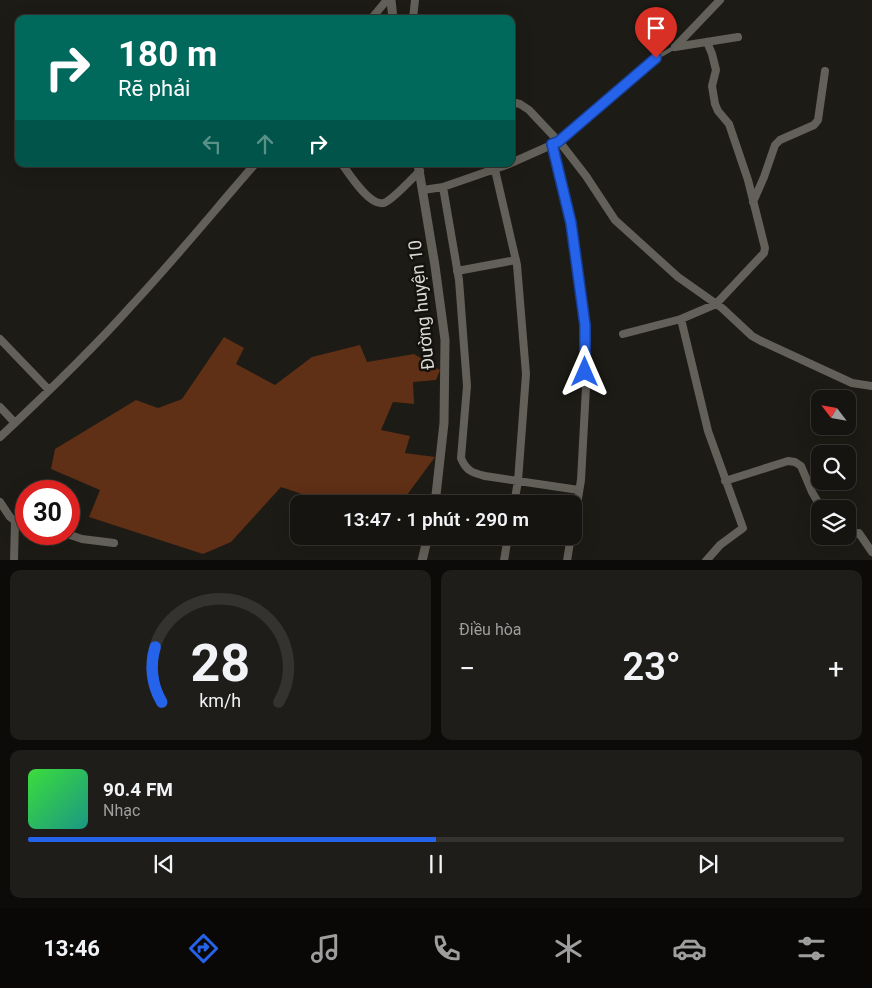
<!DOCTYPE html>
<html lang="vi">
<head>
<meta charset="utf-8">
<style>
  :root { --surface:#161410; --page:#1f1d19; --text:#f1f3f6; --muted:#9e9e9f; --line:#353330; --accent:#2563eb }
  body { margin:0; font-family:Roboto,sans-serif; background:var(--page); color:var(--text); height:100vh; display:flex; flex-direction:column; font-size:19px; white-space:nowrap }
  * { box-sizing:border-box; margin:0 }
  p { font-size:16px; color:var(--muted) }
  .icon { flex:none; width:28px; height:28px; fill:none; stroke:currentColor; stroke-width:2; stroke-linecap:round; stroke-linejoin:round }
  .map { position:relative; height:560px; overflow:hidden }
  .panel { display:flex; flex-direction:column; gap:10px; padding:10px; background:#0c0b09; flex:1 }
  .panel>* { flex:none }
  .hud { position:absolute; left:15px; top:15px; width:500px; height:152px; border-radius:10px; box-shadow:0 5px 20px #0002,0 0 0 1px var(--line); background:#00695c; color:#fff; overflow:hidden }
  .needle { width:32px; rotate:301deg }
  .fabs { position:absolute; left:811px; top:390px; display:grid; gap:10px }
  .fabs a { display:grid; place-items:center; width:45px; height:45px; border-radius:10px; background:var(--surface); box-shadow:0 5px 20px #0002,0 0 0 1px var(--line); font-size:25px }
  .speed { position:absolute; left:15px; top:480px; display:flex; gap:10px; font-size:25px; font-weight:700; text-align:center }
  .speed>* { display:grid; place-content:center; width:65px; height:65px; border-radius:50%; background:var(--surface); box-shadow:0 5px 20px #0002,0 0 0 1px var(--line); line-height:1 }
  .speed .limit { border:8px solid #d22; background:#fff; color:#111 }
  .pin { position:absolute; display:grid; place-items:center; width:42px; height:42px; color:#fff; margin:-51px -21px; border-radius:50% 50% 50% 0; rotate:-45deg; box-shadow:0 0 5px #0007 }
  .pin .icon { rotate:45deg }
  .me { position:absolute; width:55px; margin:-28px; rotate:0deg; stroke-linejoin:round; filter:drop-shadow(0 0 4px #0008) }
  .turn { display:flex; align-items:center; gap:18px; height:105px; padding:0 20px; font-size:22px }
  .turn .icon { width:65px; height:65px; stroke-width:2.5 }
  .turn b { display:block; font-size:35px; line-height:42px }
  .lanes { display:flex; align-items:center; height:48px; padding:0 20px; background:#0003; justify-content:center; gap:25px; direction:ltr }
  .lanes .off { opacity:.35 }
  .big { font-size:38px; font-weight:600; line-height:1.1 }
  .panel .tile { flex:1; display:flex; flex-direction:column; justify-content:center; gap:8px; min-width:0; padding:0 18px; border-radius:10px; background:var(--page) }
  .panel .dial { align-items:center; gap:0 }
  .dial svg { height:130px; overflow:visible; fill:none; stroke:var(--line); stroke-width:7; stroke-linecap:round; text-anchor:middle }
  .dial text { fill:var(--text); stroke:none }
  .song { display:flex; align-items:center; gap:15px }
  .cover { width:60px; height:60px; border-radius:8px; background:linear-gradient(135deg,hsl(120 70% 55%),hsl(170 70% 35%)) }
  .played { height:5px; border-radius:2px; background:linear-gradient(90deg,var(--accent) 50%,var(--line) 50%) }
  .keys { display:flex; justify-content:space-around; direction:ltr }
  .heat { display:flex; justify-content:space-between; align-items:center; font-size:28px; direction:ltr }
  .panel .tiles { flex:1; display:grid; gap:10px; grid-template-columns:1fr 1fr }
  .tile:last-child { grid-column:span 2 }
  .trip { position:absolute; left:290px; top:495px; width:292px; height:50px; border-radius:10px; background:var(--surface); box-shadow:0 5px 20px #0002,0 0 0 1px var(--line); font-weight:600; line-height:50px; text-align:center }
  .tabs { display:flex; height:80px; justify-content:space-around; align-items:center; background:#090806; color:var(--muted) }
  .tabs .icon { width:35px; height:35px }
  .tabs .active { color:var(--accent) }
  .tabs b { font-size:22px; color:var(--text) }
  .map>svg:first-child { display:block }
</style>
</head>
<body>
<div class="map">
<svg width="872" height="561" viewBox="0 0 872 561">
  <rect width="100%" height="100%" fill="#1d1b15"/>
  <path fill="#5f2f16" d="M 224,337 L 244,348 L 236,364 L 275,385 L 312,357 L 360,345 L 367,362 L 414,354 L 440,370 L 436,380 L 413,382 L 414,404 L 393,402 L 381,430 L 410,436 L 405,453 L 435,457 L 404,499 L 384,504 L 323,504 L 317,499 L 281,487 L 231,542 L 203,554 L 89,517 L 100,490 L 51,469 L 55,449 L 136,400 L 158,408 L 182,399 Z"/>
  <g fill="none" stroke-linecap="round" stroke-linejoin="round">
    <path stroke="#636059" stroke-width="4" d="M 559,141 L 656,58 L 675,47"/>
    <path stroke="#636059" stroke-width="8" d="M 371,19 L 387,0
      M 413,19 L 415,0
      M 675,47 L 720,0
      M 675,47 L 738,37
      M 511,102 L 520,104 L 529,110 L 562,145 L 586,176 L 615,220 L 678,277 L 722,308 L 752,336 L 761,341 L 852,383 L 872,386
      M 552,144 L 571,223 L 585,325 L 586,387 L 581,480 L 574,523
      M 511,163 L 556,143
      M 342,164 C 349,174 370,207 384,203 C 394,199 412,178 420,171
      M 495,170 L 517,265 L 526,374 L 518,481 L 514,504
      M 443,187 L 459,280 L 467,386 L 461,458 C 466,471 473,473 485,476 L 579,490
      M 423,190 L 443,187 L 509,164
      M 753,202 L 764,177 L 775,145 L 780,140 L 814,125 L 818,120 L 825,71
      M 457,271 L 516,260
      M 681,319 L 708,431 L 743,528 L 720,545 L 706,561
      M 623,334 L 681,319 L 716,304 L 764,253 L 765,248 L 748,180 L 729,124 L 718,111 L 715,104 L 712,86 L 716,70 L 712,54 L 707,42
      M 0,339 L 49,390
      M 0,407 L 15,423
      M 0,437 C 45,395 91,351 132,305 C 175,259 214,211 255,164
      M 725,481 L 788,461 L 795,462 L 801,466 L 812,492 L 822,509
      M 0,502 L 10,517 L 15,521 L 14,561
      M 15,521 L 26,523
      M 848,531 L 852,534 L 859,533 L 872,552
      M 814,533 L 820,528
      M 67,534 L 82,539 L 114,543
      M 504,561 L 508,536
      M 567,561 L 571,536"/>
    <path stroke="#636059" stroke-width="9" d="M 391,0 L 393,19
      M 418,164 L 435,266 L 445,340 L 444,423 L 435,504
      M 422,561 L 428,536"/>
  </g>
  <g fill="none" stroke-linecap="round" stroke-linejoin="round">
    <g stroke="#184099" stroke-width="12">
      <path id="route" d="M 585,372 L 585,325 L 571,223 L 552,144 L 558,142 L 656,58"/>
    </g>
    <use href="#route" stroke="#2563eb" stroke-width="9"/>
  </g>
  <g text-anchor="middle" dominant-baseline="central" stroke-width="5" stroke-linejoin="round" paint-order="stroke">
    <g font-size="18" fill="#d9d8d4" stroke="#14120d">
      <text transform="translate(421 305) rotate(-96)">Đường huyện 10</text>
    </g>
  </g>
</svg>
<div class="fabs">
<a><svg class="needle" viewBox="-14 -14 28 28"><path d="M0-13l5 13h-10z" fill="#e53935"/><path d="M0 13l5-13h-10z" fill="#9e9e9f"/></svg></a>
<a><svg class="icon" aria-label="search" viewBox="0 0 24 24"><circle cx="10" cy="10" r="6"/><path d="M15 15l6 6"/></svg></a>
<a><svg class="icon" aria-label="layers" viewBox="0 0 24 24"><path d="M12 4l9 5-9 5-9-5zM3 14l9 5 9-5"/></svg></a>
</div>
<div class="speed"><div class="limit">30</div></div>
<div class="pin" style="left:656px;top:58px;background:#d93025"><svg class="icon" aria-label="arrive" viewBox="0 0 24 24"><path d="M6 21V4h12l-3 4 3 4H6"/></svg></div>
<svg class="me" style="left:585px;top:372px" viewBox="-20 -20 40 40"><path d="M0-17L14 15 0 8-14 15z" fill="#2563eb" stroke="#fff" stroke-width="4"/></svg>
<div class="trip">13:47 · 1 phút · 290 m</div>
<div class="hud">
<div class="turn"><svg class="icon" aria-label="right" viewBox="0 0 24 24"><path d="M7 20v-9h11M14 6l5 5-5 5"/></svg><div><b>180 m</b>Rẽ phải</div></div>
<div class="lanes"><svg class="icon off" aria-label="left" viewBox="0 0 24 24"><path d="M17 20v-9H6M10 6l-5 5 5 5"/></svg><svg class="icon off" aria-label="ahead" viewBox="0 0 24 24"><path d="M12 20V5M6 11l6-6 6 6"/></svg><svg class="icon" aria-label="right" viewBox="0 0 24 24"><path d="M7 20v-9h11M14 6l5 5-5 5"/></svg></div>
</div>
</div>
<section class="panel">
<div class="tiles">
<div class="tile dial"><svg viewBox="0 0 100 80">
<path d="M14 69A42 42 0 1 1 86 69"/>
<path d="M14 69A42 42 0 0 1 10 35" stroke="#2563eb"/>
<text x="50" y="56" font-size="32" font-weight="700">28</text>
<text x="50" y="72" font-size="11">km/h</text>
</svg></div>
<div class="tile"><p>Điều hòa</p>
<div class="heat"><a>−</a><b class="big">23°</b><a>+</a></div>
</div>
<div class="tile">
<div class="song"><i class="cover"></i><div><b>90.4 FM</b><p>Nhạc</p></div></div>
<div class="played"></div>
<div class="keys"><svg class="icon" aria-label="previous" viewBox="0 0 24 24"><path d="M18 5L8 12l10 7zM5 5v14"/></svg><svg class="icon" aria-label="pause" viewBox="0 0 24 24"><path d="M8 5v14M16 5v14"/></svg><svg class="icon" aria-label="next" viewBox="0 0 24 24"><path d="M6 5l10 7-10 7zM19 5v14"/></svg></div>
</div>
</div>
</section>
<nav class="tabs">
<b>13:46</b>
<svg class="icon active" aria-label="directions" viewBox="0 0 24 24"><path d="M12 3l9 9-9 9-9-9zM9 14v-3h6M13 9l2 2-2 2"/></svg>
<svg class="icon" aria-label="music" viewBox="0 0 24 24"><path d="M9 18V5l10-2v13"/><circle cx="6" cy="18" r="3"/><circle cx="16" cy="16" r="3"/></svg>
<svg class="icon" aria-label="phone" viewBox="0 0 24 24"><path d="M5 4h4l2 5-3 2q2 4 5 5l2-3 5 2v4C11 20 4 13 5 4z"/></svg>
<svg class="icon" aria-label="climate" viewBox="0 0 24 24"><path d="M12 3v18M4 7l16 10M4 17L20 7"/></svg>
<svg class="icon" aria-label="car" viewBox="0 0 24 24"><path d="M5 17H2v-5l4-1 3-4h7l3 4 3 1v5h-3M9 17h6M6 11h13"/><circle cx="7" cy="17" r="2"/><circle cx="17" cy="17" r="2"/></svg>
<svg class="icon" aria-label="filters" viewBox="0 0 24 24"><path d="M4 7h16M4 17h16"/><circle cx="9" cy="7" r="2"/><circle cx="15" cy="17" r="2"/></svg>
</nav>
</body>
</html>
